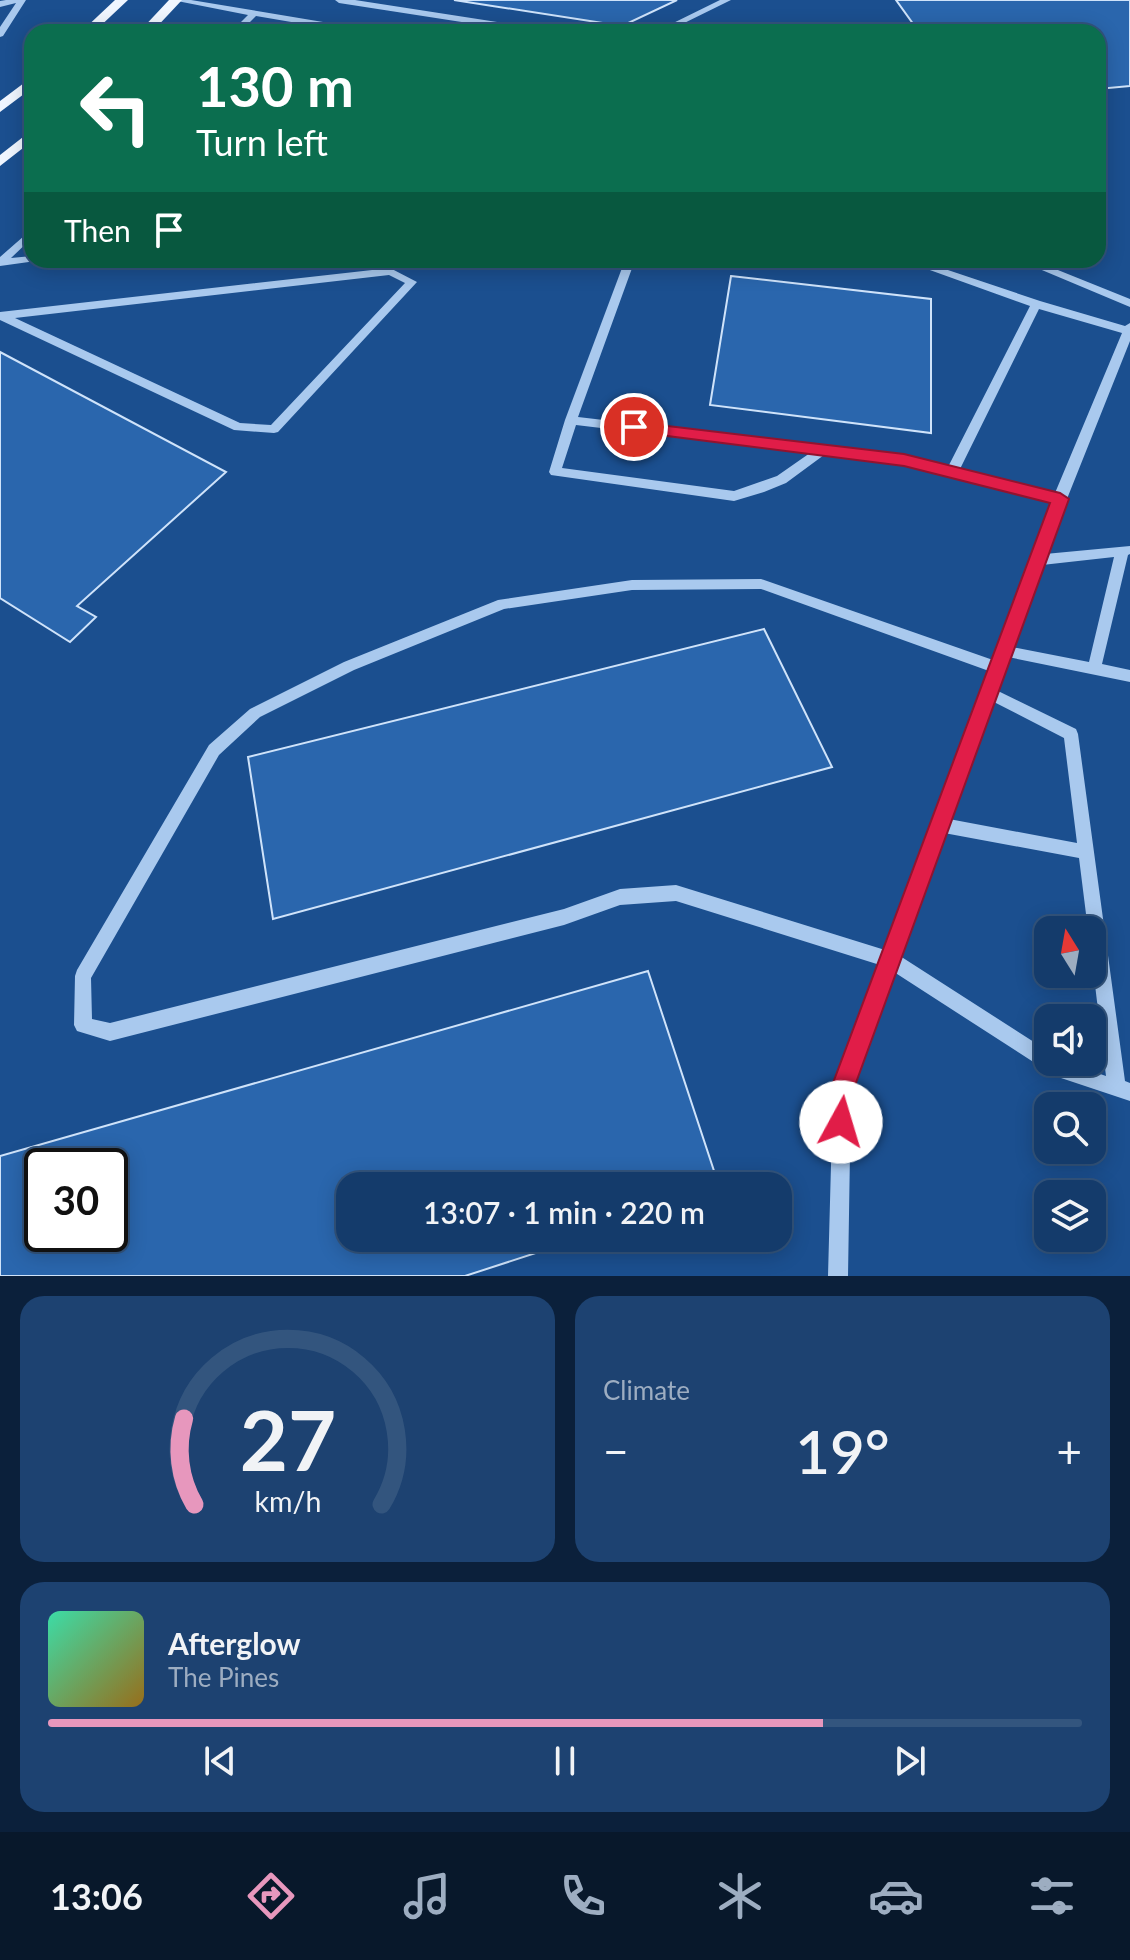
<!DOCTYPE html>
<html lang="en">
<head>
<meta charset="utf-8">
<style>
  :root { --surface:#143b6b; --page:#1d4271; --text:#f1f3f6; --muted:#9dadc1; --line:#33557e; --accent:#e797bd }
  body { margin:0; font-family:Lato,sans-serif; background:var(--page); color:var(--text); height:100vh; display:flex; flex-direction:column; font-size:30px; white-space:nowrap }
  * { box-sizing:border-box; margin:0 }
  p { font-size:26px; color:var(--muted) }
  .icon { flex:none; width:44px; height:44px; fill:none; stroke:currentColor; stroke-width:2; stroke-linecap:round; stroke-linejoin:round }
  .map { position:relative; height:1276px; overflow:hidden }
  .drawer { display:flex; flex-direction:column; gap:20px; padding:20px; background:#0b203b; flex:1 }
  .drawer>* { flex:none }
  .hud { position:absolute; left:24px; top:24px; width:1082px; height:244px; border-radius:24px; box-shadow:0 4px 20px #0003,0 0 0 2px var(--line); background:#0b6e4f; color:#fff; overflow:hidden }
  .needle { width:52px; rotate:349deg }
  .fabs { position:absolute; left:1034px; top:916px; display:grid; gap:16px }
  .fabs a { display:grid; place-items:center; width:72px; height:72px; border-radius:16px; background:var(--surface); box-shadow:0 4px 20px #0003,0 0 0 2px var(--line); font-size:40px }
  .speed { position:absolute; left:24px; top:1148px; display:flex; gap:16px; font-size:40px; font-weight:700; text-align:center }
  .speed>* { display:grid; place-content:center; width:104px; height:104px; border-radius:50%; background:var(--surface); box-shadow:0 4px 20px #0003,0 0 0 2px var(--line); line-height:1 }
  .speed .limit { border:4px solid #111; border-radius:12px; background:#fff; color:#111 }
  .pin { position:absolute; display:grid; place-items:center; width:68px; height:68px; color:#fff; margin:-34px; border:4px solid #fff; border-radius:50%; box-shadow:0 2px 8px #0007 }
  .me { position:absolute; width:88px; margin:-44px; rotate:6deg; stroke-linejoin:round; filter:drop-shadow(0 0 6px #0008) }
  .turn { display:flex; align-items:center; gap:28px; height:168px; padding:0 40px; font-size:36px }
  .turn .icon { width:104px; height:104px; stroke-width:2.5 }
  .turn b { display:block; font-size:56px; line-height:68px }
  .then { display:flex; align-items:center; height:76px; padding:0 40px; background:#0003; gap:16px; font-size:30px }
  .big { font-size:60px; font-weight:600; line-height:1.1 }
  .drawer .widget { flex:1; display:flex; flex-direction:column; justify-content:center; gap:12px; min-width:0; padding:0 28px; border-radius:24px; background:var(--page) }
  .drawer .dial { align-items:center; gap:0 }
  .dial svg { height:208px; overflow:visible; fill:none; stroke:var(--line); stroke-width:7; stroke-linecap:round; text-anchor:middle }
  .dial text { fill:var(--text); stroke:none }
  .song { display:flex; align-items:center; gap:24px }
  .cover { width:96px; height:96px; border-radius:12px; background:linear-gradient(135deg,hsl(160 70% 55%),hsl(40 70% 35%)) }
  .played { height:8px; border-radius:4px; background:linear-gradient(90deg,var(--accent) 75%,var(--line) 75%) }
  .keys { display:flex; justify-content:space-around; direction:ltr }
  .heat { display:flex; justify-content:space-between; align-items:center; font-size:44px; direction:ltr }
  .drawer .tiles { flex:1; display:grid; gap:20px; grid-template-columns:1fr 1fr }
  .widget:last-child { grid-column:span 2 }
  .trip { position:absolute; left:336px; top:1172px; width:456px; height:80px; border-radius:24px; background:var(--surface); box-shadow:0 4px 20px #0003,0 0 0 2px var(--line); font-weight:600; line-height:80px; text-align:center }
  .dock { display:flex; height:128px; justify-content:space-around; align-items:center; background:#08182b; color:var(--muted) }
  .dock .icon { width:56px; height:56px }
  .dock .on { color:var(--accent) }
  .dock b { font-size:36px; color:var(--text) }
  .map>svg:first-child { display:block }
</style>
</head>
<body>
<div class="map">
<svg width="1130" height="1276" viewBox="0 0 1130 1276">
  <rect width="100%" height="100%" fill="#1b4f8f"/>
  <path fill="#2a66ad" stroke="#cfe3fa" stroke-width="2" fill-rule="evenodd" d="M 454,0 L 677,0 L 622,26 Z
    M 896,0 L 1130,0 L 1130,86 L 1098,89 L 1098,32 L 919,32 Z
    M 731,276 L 931,299 L 931,433 L 710,405 Z
    M 0,352 L 226,472 L 77,606 L 96,617 L 70,642 L 0,598 Z
    M 764,629 L 832,767 L 273,919 L 248,757 Z
    M 648,971 L 719,1186 L 350,1186 L 350,1238 L 582,1238 L 465,1276 L 0,1276 L 0,1156 ZM 42,1166 L 110,1166 L 110,1234 L 42,1234 Z"/>
  <g fill="none" stroke-linecap="round" stroke-linejoin="round">
    <path fill="#a9c9ee" fill-rule="evenodd" d="M 6,0 L 26,0 L 3,36 L 0,37 L 0,27 L 16,3 L 0,7 L 0,1 Z
      M 172,0 L 191,0 L 365,29 L 369,32 L 350,32 L 256,16 L 240,32 L 231,32 L 248,15 Z
      M 335,0 L 355,0 L 543,29 L 547,32 L 526,32 L 339,3 Z
      M 720,0 L 731,0 L 666,32 L 655,32 Z
      M 32,229 L 32,238 L 11,258 L 32,256 L 32,260 L 36,261 L 0,266 L 0,257 Z
      M 625,260 L 635,260 L 578,417 L 904,455 L 948,467 L 1030,306 L 902,260 L 918,260 L 1040,301 L 1125,326 L 1130,323 L 1130,341 L 1045,554 L 1130,546 L 1130,554 L 1128,555 L 1102,664 L 1130,670 L 1130,682 L 1008,657 L 996,690 L 1076,729 L 1078,734 L 1125,1081 L 1130,1083 L 1130,1101 L 1055,1076 L 894,972 L 851,1091 L 848,1276 L 828,1276 L 833,1091 L 880,965 L 676,901 L 620,905 L 564,925 L 110,1041 L 77,1031 L 74,1025 L 75,976 L 77,970 L 209,745 L 250,709 L 344,662 L 498,600 L 632,580 L 761,579 L 993,660 L 1052,502 L 904,465 L 824,455 L 786,483 L 764,492 L 734,501 L 551,475 L 549,472 L 565,420 ZM 1039,309 L 1122,333 L 1055,493 L 960,469 ZM 576,425 L 810,453 L 777,476 L 734,491 L 562,468 ZM 1114,557 L 1089,662 L 1012,647 L 1042,565 ZM 761,589 L 989,671 L 885,950 L 676,885 L 620,889 L 564,909 L 110,1023 L 92,1019 L 91,978 L 219,755 L 260,717 L 354,670 L 504,609 L 632,590 ZM 992,701 L 1064,738 L 1077,843 L 949,819 ZM 944,833 L 1079,858 L 1088,930 L 1092,930 L 1092,960 L 1106,1076 L 1065,1062 L 1048,1062 L 1048,1051 L 900,956 Z
      M 1018,260 L 1033,260 L 1130,299 L 1130,307 Z
      M 390,268 L 417,282 L 278,432 L 274,433 L 234,430 L 0,320 L 0,312 ZM 389,275 L 405,283 L 271,425 L 240,423 L 15,318 Z"/>
    <path fill="#f0f6ff" fill-rule="evenodd" d="M 115,0 L 128,0 L 94,32 L 81,32 Z
      M 169,0 L 182,0 L 152,32 L 139,32 Z
      M 32,77 L 32,88 L 0,112 L 0,101 Z
      M 32,130 L 32,141 L 0,166 L 0,155 Z"/>
  </g>
  <path fill="#e11d48" stroke="#92132f" stroke-width="2" d="M 634,422 L 904,454 L 1060,493 L 1069,499 L 853,1091 L 850,1130 L 841,1134 L 833,1130 L 829,1122 L 830,1091 L 1050,503 L 904,466 L 628,431 L 628,423 Z"/>
</svg>
<div class="fabs">
<a><svg class="needle" viewBox="-14 -14 28 28"><path d="M0-13l5 13h-10z" fill="#e53935"/><path d="M0 13l5-13h-10z" fill="#9dadc1"/></svg></a>
<a><svg class="icon" aria-label="sound" viewBox="0 0 24 24"><path d="M4 9h4l5-4v14l-5-4H4zM17 9q2 3 0 6"/></svg></a>
<a><svg class="icon" aria-label="search" viewBox="0 0 24 24"><circle cx="10" cy="10" r="6"/><path d="M15 15l6 6"/></svg></a>
<a><svg class="icon" aria-label="layers" viewBox="0 0 24 24"><path d="M12 4l9 5-9 5-9-5zM3 14l9 5 9-5"/></svg></a>
</div>
<div class="speed"><div class="limit">30</div></div>
<div class="pin" style="left:634px;top:427px;background:#d93025"><svg class="icon" aria-label="arrive" viewBox="0 0 24 24"><path d="M6 21V4h12l-3 4 3 4H6"/></svg></div>
<svg class="me" style="left:841px;top:1122px" viewBox="-20 -20 40 40"><circle r="19" fill="#fff"/><path d="M0-13L10 11 0 6-10 11z" fill="#e11d48"/></svg>
<div class="trip">13:07 · 1 min · 220 m</div>
<div class="hud">
<div class="turn"><svg class="icon" aria-label="left" viewBox="0 0 24 24"><path d="M17 20v-9H6M10 6l-5 5 5 5"/></svg><div><b>130 m</b>Turn left</div></div>
<div class="then">Then<svg class="icon" aria-label="arrive" viewBox="0 0 24 24"><path d="M6 21V4h12l-3 4 3 4H6"/></svg></div>
</div>
</div>
<section class="drawer">
<div class="tiles">
<div class="widget dial"><svg viewBox="0 0 100 80">
<path d="M14 69A42 42 0 1 1 86 69"/>
<path d="M14 69A42 42 0 0 1 10 36" stroke="#e797bd"/>
<text x="50" y="56" font-size="32" font-weight="700">27</text>
<text x="50" y="72" font-size="11">km/h</text>
</svg></div>
<div class="widget"><p>Climate</p>
<div class="heat"><a>−</a><b class="big">19°</b><a>+</a></div>
</div>
<div class="widget">
<div class="song"><i class="cover"></i><div><b>Afterglow</b><p>The Pines</p></div></div>
<div class="played"></div>
<div class="keys"><svg class="icon" aria-label="previous" viewBox="0 0 24 24"><path d="M18 5L8 12l10 7zM5 5v14"/></svg><svg class="icon" aria-label="pause" viewBox="0 0 24 24"><path d="M8 5v14M16 5v14"/></svg><svg class="icon" aria-label="next" viewBox="0 0 24 24"><path d="M6 5l10 7-10 7zM19 5v14"/></svg></div>
</div>
</div>
</section>
<nav class="dock">
<b>13:06</b>
<svg class="icon on" aria-label="directions" viewBox="0 0 24 24"><path d="M12 3l9 9-9 9-9-9zM9 14v-3h6M13 9l2 2-2 2"/></svg>
<svg class="icon" aria-label="music" viewBox="0 0 24 24"><path d="M9 18V5l10-2v13"/><circle cx="6" cy="18" r="3"/><circle cx="16" cy="16" r="3"/></svg>
<svg class="icon" aria-label="phone" viewBox="0 0 24 24"><path d="M5 4h4l2 5-3 2q2 4 5 5l2-3 5 2v4C11 20 4 13 5 4z"/></svg>
<svg class="icon" aria-label="climate" viewBox="0 0 24 24"><path d="M12 3v18M4 7l16 10M4 17L20 7"/></svg>
<svg class="icon" aria-label="car" viewBox="0 0 24 24"><path d="M5 17H2v-5l4-1 3-4h7l3 4 3 1v5h-3M9 17h6M6 11h13"/><circle cx="7" cy="17" r="2"/><circle cx="17" cy="17" r="2"/></svg>
<svg class="icon" aria-label="filters" viewBox="0 0 24 24"><path d="M4 7h16M4 17h16"/><circle cx="9" cy="7" r="2"/><circle cx="15" cy="17" r="2"/></svg>
</nav>
</body>
</html>
